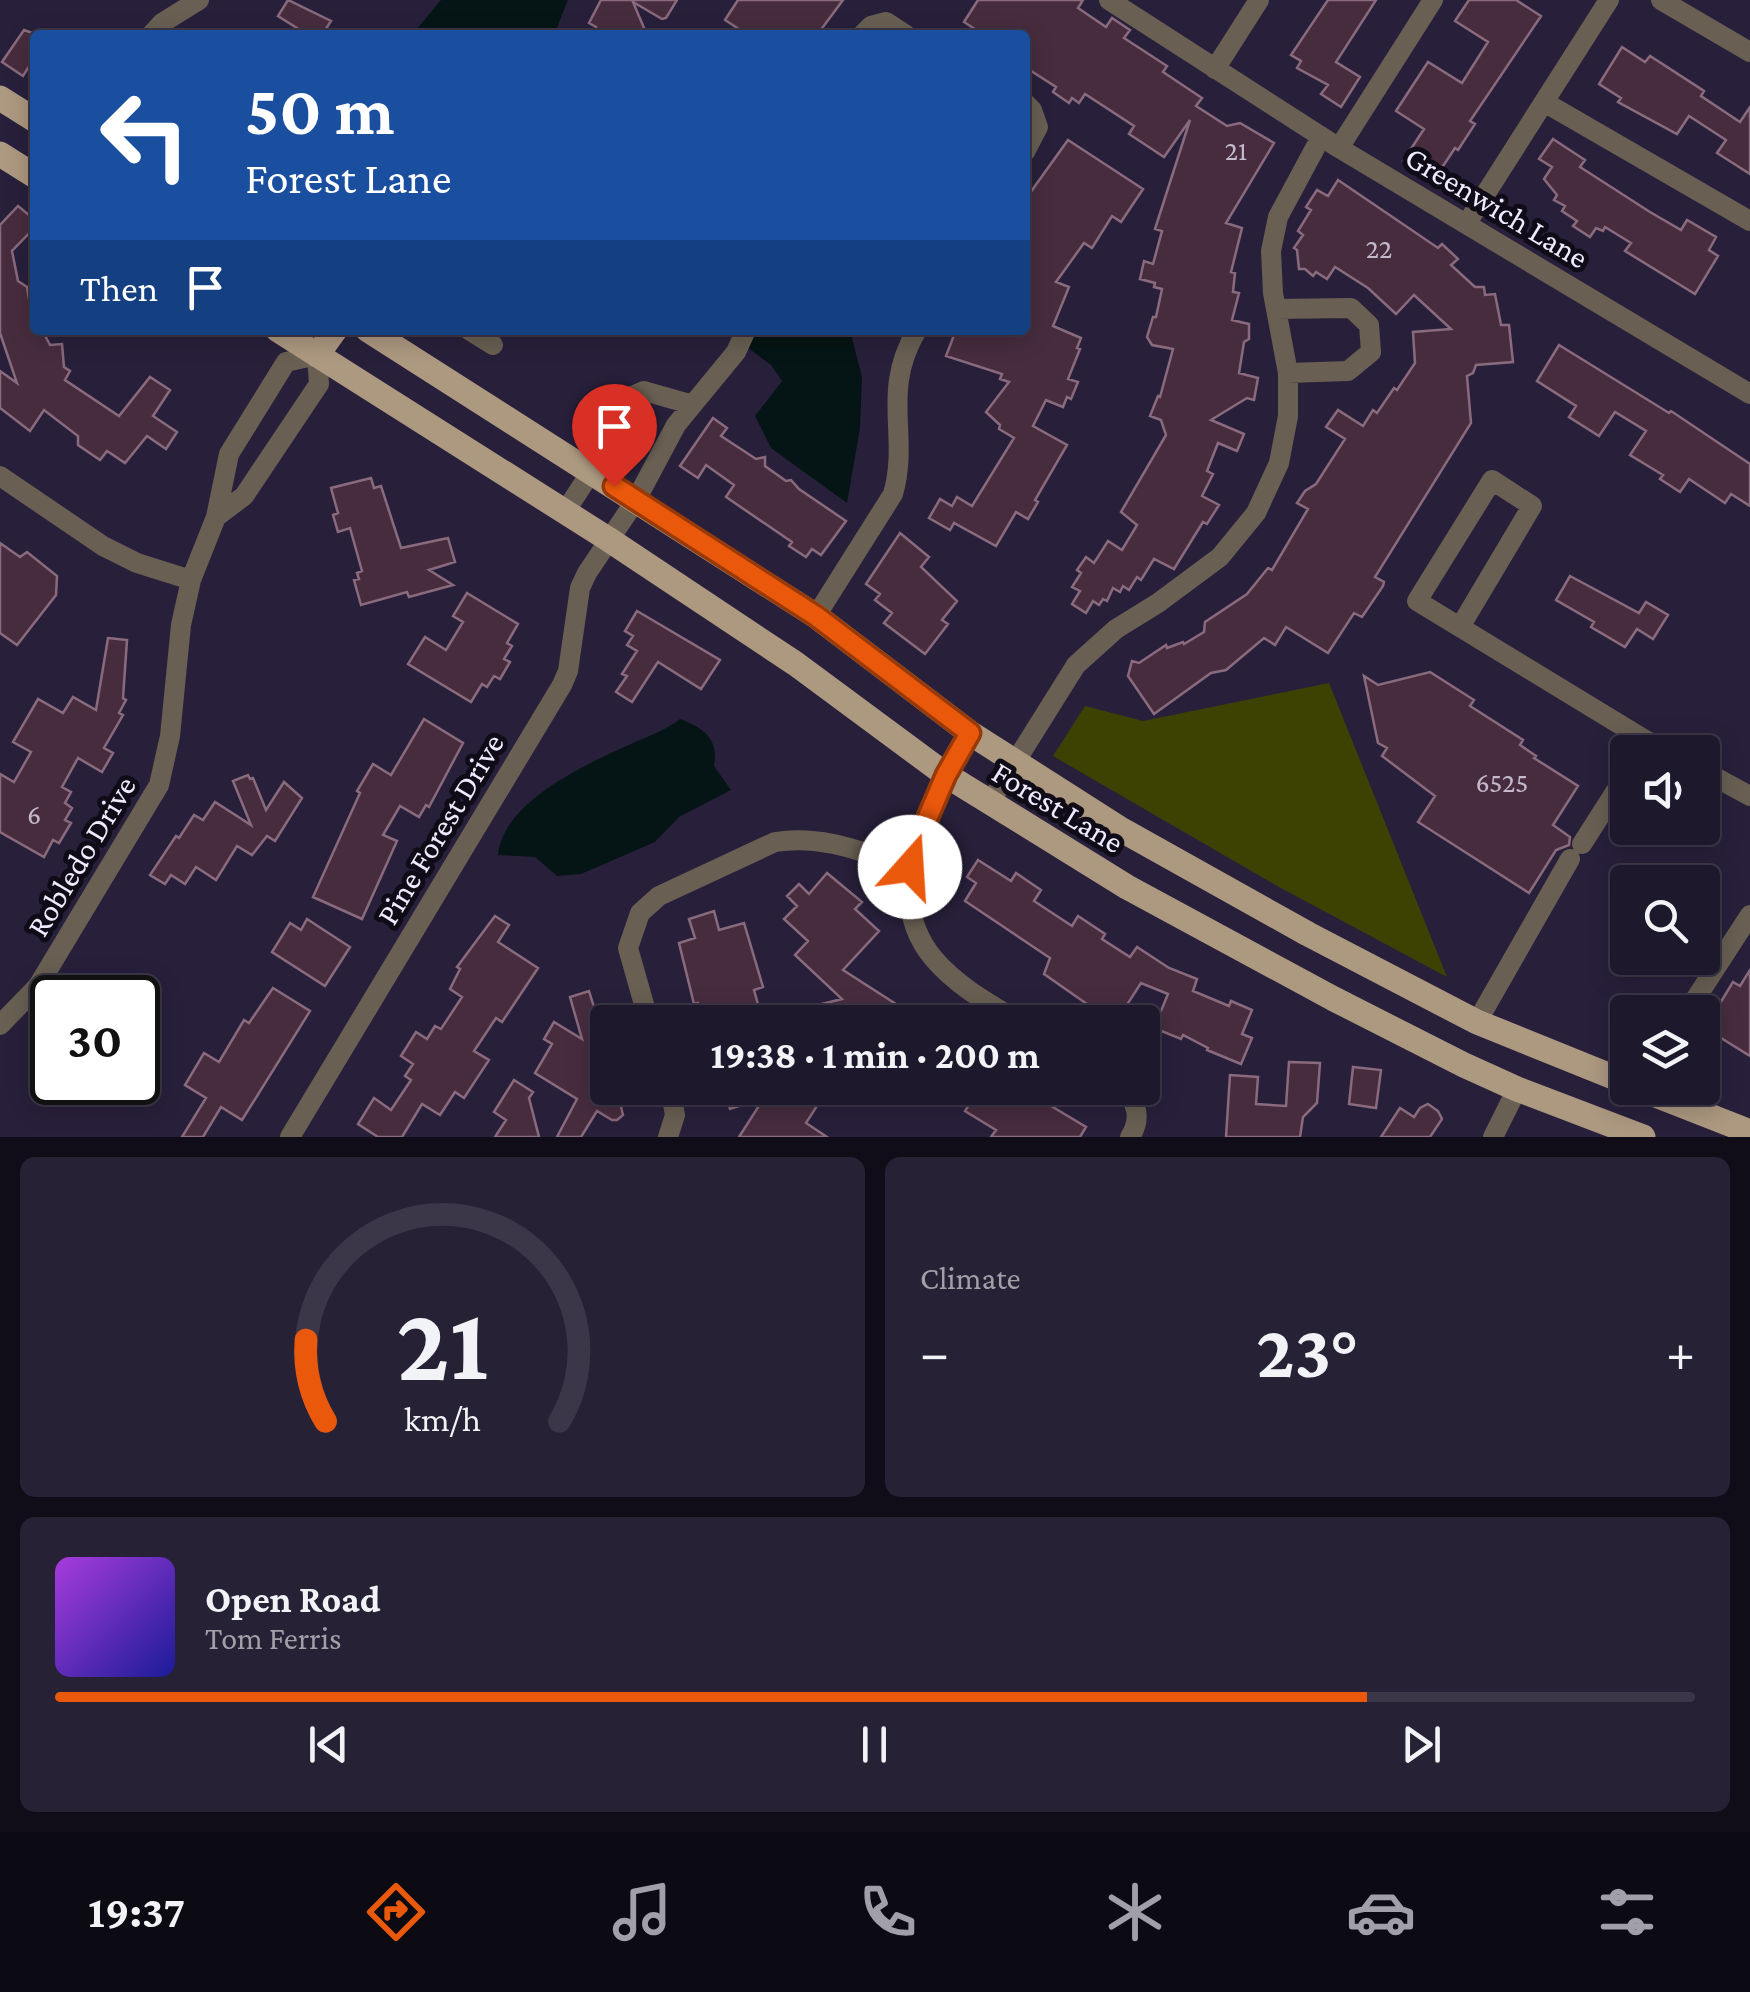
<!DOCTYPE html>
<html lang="en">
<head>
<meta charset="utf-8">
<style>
  :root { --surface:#1e182c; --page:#262134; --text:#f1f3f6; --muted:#a1a0a9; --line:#3c3748; --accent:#ea580c }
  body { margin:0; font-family:"Crimson Pro",serif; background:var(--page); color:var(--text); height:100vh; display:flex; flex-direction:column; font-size:38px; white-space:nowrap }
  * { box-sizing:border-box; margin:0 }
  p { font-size:32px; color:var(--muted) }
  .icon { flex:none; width:55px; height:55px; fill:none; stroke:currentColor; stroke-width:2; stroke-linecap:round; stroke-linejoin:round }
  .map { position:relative; height:1137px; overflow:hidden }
  .side { display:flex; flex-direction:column; gap:20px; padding:20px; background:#100d18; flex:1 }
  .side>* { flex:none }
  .guide { position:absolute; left:30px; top:30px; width:1000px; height:305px; border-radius:10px; box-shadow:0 5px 25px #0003,0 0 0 2px var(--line); background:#1a4fa0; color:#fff; overflow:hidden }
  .fabs { position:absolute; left:1610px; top:735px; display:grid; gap:20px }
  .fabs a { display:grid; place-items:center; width:110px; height:110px; border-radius:10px; background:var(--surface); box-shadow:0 5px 25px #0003,0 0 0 2px var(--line); font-size:50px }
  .speed { position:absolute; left:30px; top:975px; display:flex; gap:20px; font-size:50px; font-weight:700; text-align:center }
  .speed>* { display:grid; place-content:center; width:130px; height:130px; border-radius:50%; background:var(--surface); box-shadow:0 5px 25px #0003,0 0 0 2px var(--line); line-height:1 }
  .speed .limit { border:5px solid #111; border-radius:15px; background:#fff; color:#111 }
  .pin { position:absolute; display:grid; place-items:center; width:85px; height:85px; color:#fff; margin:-102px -42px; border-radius:50% 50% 50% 0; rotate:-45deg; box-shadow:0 0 10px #0007 }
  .pin .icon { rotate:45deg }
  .me { position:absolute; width:110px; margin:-55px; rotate:19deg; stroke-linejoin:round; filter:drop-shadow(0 0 8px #0008) }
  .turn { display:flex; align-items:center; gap:35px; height:210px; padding:0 50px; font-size:45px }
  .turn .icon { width:130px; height:130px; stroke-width:2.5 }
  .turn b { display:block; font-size:70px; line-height:85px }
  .then { display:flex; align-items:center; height:95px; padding:0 50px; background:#0003; gap:20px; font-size:38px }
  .big { font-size:75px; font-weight:700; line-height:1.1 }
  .side .card { flex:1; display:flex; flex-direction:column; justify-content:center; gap:15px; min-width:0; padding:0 35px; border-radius:15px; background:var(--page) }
  .side .dial { align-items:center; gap:0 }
  .dial svg { height:260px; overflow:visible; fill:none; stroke:var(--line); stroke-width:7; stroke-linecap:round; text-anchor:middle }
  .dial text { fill:var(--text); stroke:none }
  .song { display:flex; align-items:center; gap:30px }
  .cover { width:120px; height:120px; border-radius:15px; background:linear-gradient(135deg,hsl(280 70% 55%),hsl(240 70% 35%)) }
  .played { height:10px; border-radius:5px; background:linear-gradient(90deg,var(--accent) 80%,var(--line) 80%) }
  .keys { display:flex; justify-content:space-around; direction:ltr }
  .heat { display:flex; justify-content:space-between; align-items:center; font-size:55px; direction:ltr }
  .side .tiles { flex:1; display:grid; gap:20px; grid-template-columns:1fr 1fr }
  .card:last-child { grid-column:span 2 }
  .trip { position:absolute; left:590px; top:1005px; width:570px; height:100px; border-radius:10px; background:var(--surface); box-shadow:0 5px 25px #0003,0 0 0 2px var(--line); font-weight:700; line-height:100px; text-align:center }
  .tab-bar { display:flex; height:160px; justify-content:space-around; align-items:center; background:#0c0a12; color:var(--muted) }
  .tab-bar .icon { width:70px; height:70px }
  .tab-bar .current { color:var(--accent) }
  .tab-bar b { font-size:45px; color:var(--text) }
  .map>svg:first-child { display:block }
</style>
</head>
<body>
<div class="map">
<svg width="1750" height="1137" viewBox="0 0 1750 1137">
  <rect width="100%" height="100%" fill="#28203b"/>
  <path fill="#3d4203" d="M 1329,683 L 1447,977 L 1279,887 L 1053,756 L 1085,706 L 1143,721 Z"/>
  <path fill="#051414" d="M 441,0 L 568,0 L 554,35 L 412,35 Z
    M 724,330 L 850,330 L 862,377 L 860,428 L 847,503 L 771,448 L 755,416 L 782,381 L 771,365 Z
    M 680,719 C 704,728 719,739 714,766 L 731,790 L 679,817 L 655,842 L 581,874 L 557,876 L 535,857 L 498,855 C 503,801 587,764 631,744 C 648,736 665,731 680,719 Z"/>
  <path fill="#472c3e" stroke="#8a6a7d" stroke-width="2.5" d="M 288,0 L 331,21 L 322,35 L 308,35 L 278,16 Z
    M 601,0 L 677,0 L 666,18 L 662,19 L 633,2 L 647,35 L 602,35 L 594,30 L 596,27 L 589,23 Z
    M 738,0 L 843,0 L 817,35 L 748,35 L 725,20 Z
    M 978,0 L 1083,0 L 1078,8 L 1106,27 L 1112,18 L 1130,30 L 1124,38 L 1167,66 L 1163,72 L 1202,98 L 1196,106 L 1227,126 L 1240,123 L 1274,143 L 1226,223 L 1242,228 L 1231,272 L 1235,273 L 1233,292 L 1239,293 L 1232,320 L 1249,324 L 1249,339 L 1244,342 L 1239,373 L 1258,378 L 1254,400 L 1247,398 L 1211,420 L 1244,434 L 1237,451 L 1218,443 L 1207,471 L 1213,474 L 1202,496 L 1219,505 L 1207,524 L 1203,522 L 1174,569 L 1154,559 L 1141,580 L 1137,577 L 1129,590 L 1123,586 L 1120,592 L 1113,588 L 1107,601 L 1103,599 L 1099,605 L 1093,601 L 1086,613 L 1072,604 L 1080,591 L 1072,587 L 1081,573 L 1077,570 L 1086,557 L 1094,563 L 1108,541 L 1122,550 L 1137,525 L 1121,512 L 1166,435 L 1161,420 L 1150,416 L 1158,396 L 1160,397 L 1173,349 L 1152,345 L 1147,337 L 1153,317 L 1156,317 L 1162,289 L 1154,287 L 1155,283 L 1140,279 L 1144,261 L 1153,264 L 1162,231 L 1155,229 L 1190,120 L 1164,157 L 1129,134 L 1134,126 L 1085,94 L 1079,103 L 1072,98 L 1069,103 L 1053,92 L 1056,87 L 1025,67 L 1025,35 L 984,35 L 964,22 Z
    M 1328,0 L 1376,0 L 1336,62 L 1360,77 L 1341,107 L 1321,94 L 1328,85 L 1297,68 L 1301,61 L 1291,55 Z
    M 1469,0 L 1516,0 L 1541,16 L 1470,121 L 1475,124 L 1458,150 L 1455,148 L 1433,181 L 1403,161 L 1424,129 L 1396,111 L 1428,62 L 1462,83 L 1488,42 L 1455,21 Z
    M 24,30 L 35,34 L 35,57 L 23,76 L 2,62 Z
    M 1622,47 L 1645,62 L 1650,56 L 1704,91 L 1701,96 L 1740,122 L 1750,107 L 1750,174 L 1717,153 L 1726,140 L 1689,116 L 1677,134 L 1618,102 L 1621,98 L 1599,84 Z
    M 1553,139 L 1585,160 L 1580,167 L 1650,212 L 1681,230 L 1687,220 L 1716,237 L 1709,250 L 1718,256 L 1695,294 L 1625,251 L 1631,243 L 1605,227 L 1603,231 L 1596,228 L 1590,237 L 1573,226 L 1577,221 L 1562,211 L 1565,206 L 1554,200 L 1557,195 L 1544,179 L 1552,167 L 1539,159 Z
    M 1068,140 L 1143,189 L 1121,222 L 1112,216 L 1092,248 L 1084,243 L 1056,282 L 1069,287 L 1053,326 L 1081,338 L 1077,348 L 1080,349 L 1068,379 L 1078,382 L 1071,399 L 1067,397 L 1063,407 L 1046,400 L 1033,426 L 1067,445 L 1035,500 L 1038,502 L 1028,519 L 1016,512 L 996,546 L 954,523 L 950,530 L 929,518 L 940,499 L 952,506 L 957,497 L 972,506 L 1014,438 L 999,429 L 1000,425 L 986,412 L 1009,382 L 1000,379 L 1002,374 L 946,356 L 956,330 L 1025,330 L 1025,200 Z
    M 1338,180 L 1438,248 L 1442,244 L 1458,259 L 1451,265 L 1475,287 L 1484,287 L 1485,295 L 1495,294 L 1501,325 L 1509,325 L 1513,362 L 1476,365 L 1473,373 L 1467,376 L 1471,423 L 1375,577 L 1384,582 L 1383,586 L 1362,617 L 1354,613 L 1328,653 L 1286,627 L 1275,645 L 1264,638 L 1226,670 L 1211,673 L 1154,714 L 1128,676 L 1132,661 L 1139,663 L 1166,645 L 1167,648 L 1183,642 L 1184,644 L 1204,632 L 1205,622 L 1247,594 L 1268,568 L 1272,570 L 1308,509 L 1297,503 L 1305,491 L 1316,484 L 1345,439 L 1326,427 L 1338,410 L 1363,426 L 1373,410 L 1377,413 L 1394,388 L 1397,390 L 1415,363 L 1413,332 L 1451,329 L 1414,295 L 1396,314 L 1368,288 L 1335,267 L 1327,279 L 1316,272 L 1313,276 L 1305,269 L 1299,269 L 1297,250 L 1294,248 L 1303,235 L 1298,231 L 1311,210 L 1306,207 L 1317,190 L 1328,196 Z
    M 18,206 L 35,220 L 35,227 L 12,251 L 18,281 L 27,287 L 29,299 L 32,299 L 35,330 L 42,330 L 50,345 L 62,344 L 64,367 L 70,371 L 65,380 L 119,416 L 150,377 L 170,390 L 153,416 L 177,432 L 166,449 L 147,436 L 125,463 L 107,451 L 100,460 L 78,445 L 78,436 L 44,410 L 30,431 L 0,408 L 0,371 L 17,383 L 0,333 L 0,225 Z
    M 1559,345 L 1669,413 L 1671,411 L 1750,464 L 1750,506 L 1731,494 L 1725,503 L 1689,479 L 1680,492 L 1660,479 L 1663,475 L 1630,455 L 1646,431 L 1615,412 L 1599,436 L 1569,417 L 1576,406 L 1537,381 Z
    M 713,418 L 727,428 L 721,436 L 756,459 L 765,457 L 765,466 L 786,481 L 791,480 L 799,489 L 846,521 L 821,555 L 812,549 L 806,557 L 789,546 L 792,542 L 726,497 L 734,485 L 706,465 L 698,478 L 680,466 Z
    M 371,478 L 374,488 L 381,486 L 401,548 L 448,538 L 455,562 L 429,570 L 453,585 L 409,597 L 407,592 L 361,605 L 354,580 L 359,579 L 357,573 L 362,571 L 350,528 L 338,532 L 333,515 L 338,513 L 331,488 Z
    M 900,533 L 929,557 L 921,567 L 957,601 L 942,620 L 948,624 L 925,654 L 884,623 L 892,613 L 875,600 L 880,594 L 866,584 Z
    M 0,543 L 20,557 L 27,552 L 57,576 L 56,595 L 17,645 L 0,633 Z
    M 1570,576 L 1639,613 L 1646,602 L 1668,615 L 1653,639 L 1637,629 L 1625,647 L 1591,627 L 1594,622 L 1556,600 Z
    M 467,593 L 518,624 L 507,643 L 512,646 L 504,659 L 510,662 L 500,679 L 494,676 L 487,687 L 482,684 L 471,702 L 408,664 L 425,637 L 446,650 L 463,622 L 453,616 Z
    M 637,611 L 720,660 L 701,689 L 658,662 L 632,702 L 616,692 L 627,676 L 622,674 L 637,651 L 627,645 L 633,636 L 625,631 Z
    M 108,638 L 127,640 L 123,698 L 126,700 L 119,713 L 123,715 L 104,748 L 113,753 L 102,772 L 78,758 L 62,787 L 71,792 L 65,803 L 72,808 L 65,820 L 71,823 L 59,843 L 53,840 L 44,857 L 0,832 L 0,774 L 14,782 L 31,752 L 13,742 L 38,699 L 63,713 L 73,697 L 96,710 Z
    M 1430,672 L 1474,700 L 1470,706 L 1523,740 L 1520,745 L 1536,756 L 1534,758 L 1578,786 L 1553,825 L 1570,837 L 1569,845 L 1556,850 L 1529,893 L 1418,822 L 1435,796 L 1382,756 L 1387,748 L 1378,743 L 1364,676 L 1378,685 Z
    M 424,719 L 463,743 L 429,807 L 426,805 L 419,817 L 400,806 L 383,835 L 397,841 L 362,919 L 313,897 L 360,793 L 357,791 L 373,764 L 391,775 Z
    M 248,775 L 250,779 L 253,778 L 266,810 L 284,782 L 302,798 L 275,841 L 267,836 L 252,855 L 237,846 L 216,880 L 196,867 L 185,884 L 171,875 L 165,884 L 150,875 L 176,836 L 179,838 L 194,815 L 203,820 L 215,802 L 251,825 L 233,781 Z
    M 978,860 L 1011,881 L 1016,873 L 1041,890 L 1034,901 L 1072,926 L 1078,916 L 1105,934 L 1102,939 L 1130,957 L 1137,947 L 1169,968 L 1197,979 L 1193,991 L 1229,1006 L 1231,1001 L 1252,1010 L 1242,1034 L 1252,1038 L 1241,1064 L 1207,1050 L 1208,1048 L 1183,1035 L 1181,1039 L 1154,1028 L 1168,994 L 1141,983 L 1119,1017 L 1101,1005 L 1097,1011 L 1044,974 L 1050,958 L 965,901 L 976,883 L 967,877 Z
    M 827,873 L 862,902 L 855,909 L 879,931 L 843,970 L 924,1022 L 822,1022 L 818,1005 L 842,999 L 795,955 L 808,941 L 784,919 L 797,906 L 787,896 L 799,884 L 809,894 Z
    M 714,911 L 719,930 L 744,923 L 763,987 L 754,990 L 763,1022 L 704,1022 L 698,1003 L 694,1004 L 679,943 L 695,938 L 689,919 Z
    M 495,916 L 509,925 L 498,942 L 538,968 L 502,1022 L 496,1018 L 474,1051 L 489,1060 L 464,1098 L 455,1092 L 440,1115 L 422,1104 L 402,1137 L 378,1137 L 358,1124 L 374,1098 L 391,1110 L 411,1080 L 405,1076 L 413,1064 L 401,1056 L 416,1032 L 427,1039 L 435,1026 L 441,1029 L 462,997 L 450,989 L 460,969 L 457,967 Z
    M 307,919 L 350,947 L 325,986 L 272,952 L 290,923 L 301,930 Z
    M 1750,970 L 1750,1056 L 1705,1028 L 1733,982 L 1740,986 Z
    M 273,988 L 310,1011 L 242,1120 L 221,1107 L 203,1137 L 182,1137 L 206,1098 L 185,1085 L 204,1053 L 219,1062 L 244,1020 L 249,1023 Z
    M 589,991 L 608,1052 L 608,1093 L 617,1090 L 623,1115 L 617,1120 L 612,1120 L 597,1111 L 581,1137 L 557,1137 L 577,1099 L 535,1073 L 552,1044 L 544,1039 L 554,1022 L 582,1039 L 570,997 Z
    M 1289,1062 L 1320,1063 L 1317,1103 L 1303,1117 L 1300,1137 L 1226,1137 L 1230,1075 L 1258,1077 L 1256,1104 L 1286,1106 Z
    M 1353,1067 L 1381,1070 L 1376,1108 L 1349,1104 Z
    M 514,1080 L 533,1092 L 529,1098 L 539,1137 L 495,1137 L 506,1120 L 494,1112 Z
    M 724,1088 L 788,1088 L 817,1106 L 806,1123 L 827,1137 L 739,1137 L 764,1098 L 730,1109 Z
    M 974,1088 L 1010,1088 L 1033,1101 L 1036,1097 L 1086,1127 L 1080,1137 L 991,1137 L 996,1130 L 965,1111 L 972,1100 L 969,1098 Z
    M 1428,1104 L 1438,1111 L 1442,1119 L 1430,1137 L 1381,1137 L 1400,1108 L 1414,1117 L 1420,1108 Z"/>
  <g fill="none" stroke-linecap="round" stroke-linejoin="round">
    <path stroke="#695f53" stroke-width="20" d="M 1109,0 L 1339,148 L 1750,394
      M 1661,0 L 1750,52
      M 151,35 L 162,23 L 199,0
      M 862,35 L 871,26 L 886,22 L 906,35
      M 1215,69 L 1259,0
      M 1544,102 L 1750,221
      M 1025,103 L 1032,110 L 1038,127 L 1025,152
      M 1339,148 L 1433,0
      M 1467,223 L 1609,0
      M 1276,309 L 1351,308 L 1369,325 L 1371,352 L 1348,371 L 1288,373
      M 469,330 L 493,345
      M 0,476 L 103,546 L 137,563 L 191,580
      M 565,512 L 602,455 L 630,397 L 644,391 L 690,404
      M 816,616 L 893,494 C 910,435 880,392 917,330
      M 1460,627 L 1532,506 L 1492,480 L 1417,601 L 1647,741
      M 970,733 C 933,797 876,891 934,959 C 958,987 990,1004 1020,1022
      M 1640,752 L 1647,741 L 1669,752
      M 1702,770 L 1750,796
      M 989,804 L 1076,665 L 1116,629 L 1158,603 L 1220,557 L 1256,513 L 1279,463 L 1288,416 L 1288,373 L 1273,293 L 1271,251 L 1278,217 L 1321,137
      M 1582,844 L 1628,772
      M 1687,1012 L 1750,915
      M 649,1022 L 628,948 L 640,913 L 659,896 L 775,842 C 823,834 865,853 910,867
      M 1477,1022 L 1570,859
      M 0,1025 L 38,986 L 159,785 L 170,736 L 181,625 L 191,580 L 216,517 L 229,454 L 286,362 L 317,355 L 319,384 L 244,496 L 216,517
      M 1122,1088 C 1137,1102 1142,1118 1130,1137
      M 290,1137 L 562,685 L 568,671 L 580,588 L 587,573 L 636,500 L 676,425 L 736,352 L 746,330
      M 668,1137 L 675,1115 L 670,1088
      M 1493,1137 L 1517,1089"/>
    <path stroke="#ad9880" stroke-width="25" d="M 0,98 L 35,120
      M 0,154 L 35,176
      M 278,330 L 608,539 L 796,664 L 946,775 L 1127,887 L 1334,999 L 1464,1065 L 1517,1089 L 1643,1137
      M 368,330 L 816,616 L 970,733 L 1122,830 L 1308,934 L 1477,1022 L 1628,1083
      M 317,355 L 335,330
      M 1638,1088 L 1750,1132"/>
  </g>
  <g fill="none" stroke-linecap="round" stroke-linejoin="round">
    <g stroke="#983908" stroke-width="25">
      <path id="route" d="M 614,486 L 816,616 L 970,733 L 946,775 L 912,854 L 910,867"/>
    </g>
    <use href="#route" stroke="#ea580c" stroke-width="18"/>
  </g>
  <g text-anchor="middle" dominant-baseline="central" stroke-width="10" stroke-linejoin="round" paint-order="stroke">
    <g font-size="28" fill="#c5bacd">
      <text x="1236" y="150">21</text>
      <text x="1379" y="248">22</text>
      <text x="1502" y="782">6525</text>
      <text x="34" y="814">6</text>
    </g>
    <g font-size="32" fill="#efeafd" stroke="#0f0c18">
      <text transform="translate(1497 207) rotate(31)">Greenwich Lane</text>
      <text transform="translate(1058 807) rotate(31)">Forest Lane</text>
      <text transform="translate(440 829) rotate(-59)">Pine Forest Drive</text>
      <text transform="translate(81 856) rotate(-59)">Robledo Drive</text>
    </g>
  </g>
</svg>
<div class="fabs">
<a><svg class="icon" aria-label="sound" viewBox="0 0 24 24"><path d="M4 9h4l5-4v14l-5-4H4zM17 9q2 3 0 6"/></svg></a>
<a><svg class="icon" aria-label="search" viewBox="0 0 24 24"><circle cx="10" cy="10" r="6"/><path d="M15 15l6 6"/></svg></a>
<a><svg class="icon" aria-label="layers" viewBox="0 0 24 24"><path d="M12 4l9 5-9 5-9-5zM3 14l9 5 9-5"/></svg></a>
</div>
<div class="speed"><div class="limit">30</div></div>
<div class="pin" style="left:614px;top:486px;background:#d93025"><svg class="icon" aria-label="arrive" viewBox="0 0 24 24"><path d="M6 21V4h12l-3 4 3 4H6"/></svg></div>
<svg class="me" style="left:910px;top:867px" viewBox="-20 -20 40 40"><circle r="19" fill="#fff"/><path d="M0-13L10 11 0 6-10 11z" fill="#ea580c"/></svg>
<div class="trip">19:38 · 1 min · 200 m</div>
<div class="guide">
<div class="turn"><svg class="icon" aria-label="left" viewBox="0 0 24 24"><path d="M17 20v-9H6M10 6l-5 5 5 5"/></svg><div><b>50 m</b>Forest Lane</div></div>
<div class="then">Then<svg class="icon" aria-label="arrive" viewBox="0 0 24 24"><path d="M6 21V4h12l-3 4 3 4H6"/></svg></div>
</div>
</div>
<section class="side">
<div class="tiles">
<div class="card dial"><svg viewBox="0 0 100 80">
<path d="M14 69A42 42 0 1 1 86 69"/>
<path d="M14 69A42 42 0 0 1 8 44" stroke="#ea580c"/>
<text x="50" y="56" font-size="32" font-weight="700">21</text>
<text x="50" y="72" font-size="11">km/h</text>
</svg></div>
<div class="card"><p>Climate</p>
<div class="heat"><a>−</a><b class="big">23°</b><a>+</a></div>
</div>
<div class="card">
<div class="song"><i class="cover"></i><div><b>Open Road</b><p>Tom Ferris</p></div></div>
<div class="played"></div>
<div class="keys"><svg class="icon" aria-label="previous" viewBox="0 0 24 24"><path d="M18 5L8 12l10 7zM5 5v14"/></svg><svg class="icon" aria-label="pause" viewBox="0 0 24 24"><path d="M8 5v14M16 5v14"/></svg><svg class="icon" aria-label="next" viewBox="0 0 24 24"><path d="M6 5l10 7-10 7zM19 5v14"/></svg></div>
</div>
</div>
</section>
<nav class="tab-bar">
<b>19:37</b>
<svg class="icon current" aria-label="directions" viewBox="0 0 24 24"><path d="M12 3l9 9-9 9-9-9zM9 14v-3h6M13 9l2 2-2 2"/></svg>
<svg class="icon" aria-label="music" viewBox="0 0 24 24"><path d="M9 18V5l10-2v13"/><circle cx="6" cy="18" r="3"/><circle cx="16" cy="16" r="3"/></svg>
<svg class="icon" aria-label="phone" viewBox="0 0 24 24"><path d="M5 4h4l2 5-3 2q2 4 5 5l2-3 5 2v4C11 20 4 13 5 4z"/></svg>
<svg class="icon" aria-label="climate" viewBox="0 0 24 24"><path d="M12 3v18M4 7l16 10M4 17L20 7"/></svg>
<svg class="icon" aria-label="car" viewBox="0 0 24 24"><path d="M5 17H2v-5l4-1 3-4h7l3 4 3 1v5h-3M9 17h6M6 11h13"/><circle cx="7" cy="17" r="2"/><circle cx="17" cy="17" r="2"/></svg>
<svg class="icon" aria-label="filters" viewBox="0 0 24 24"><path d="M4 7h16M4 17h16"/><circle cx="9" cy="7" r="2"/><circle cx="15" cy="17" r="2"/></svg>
</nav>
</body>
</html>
